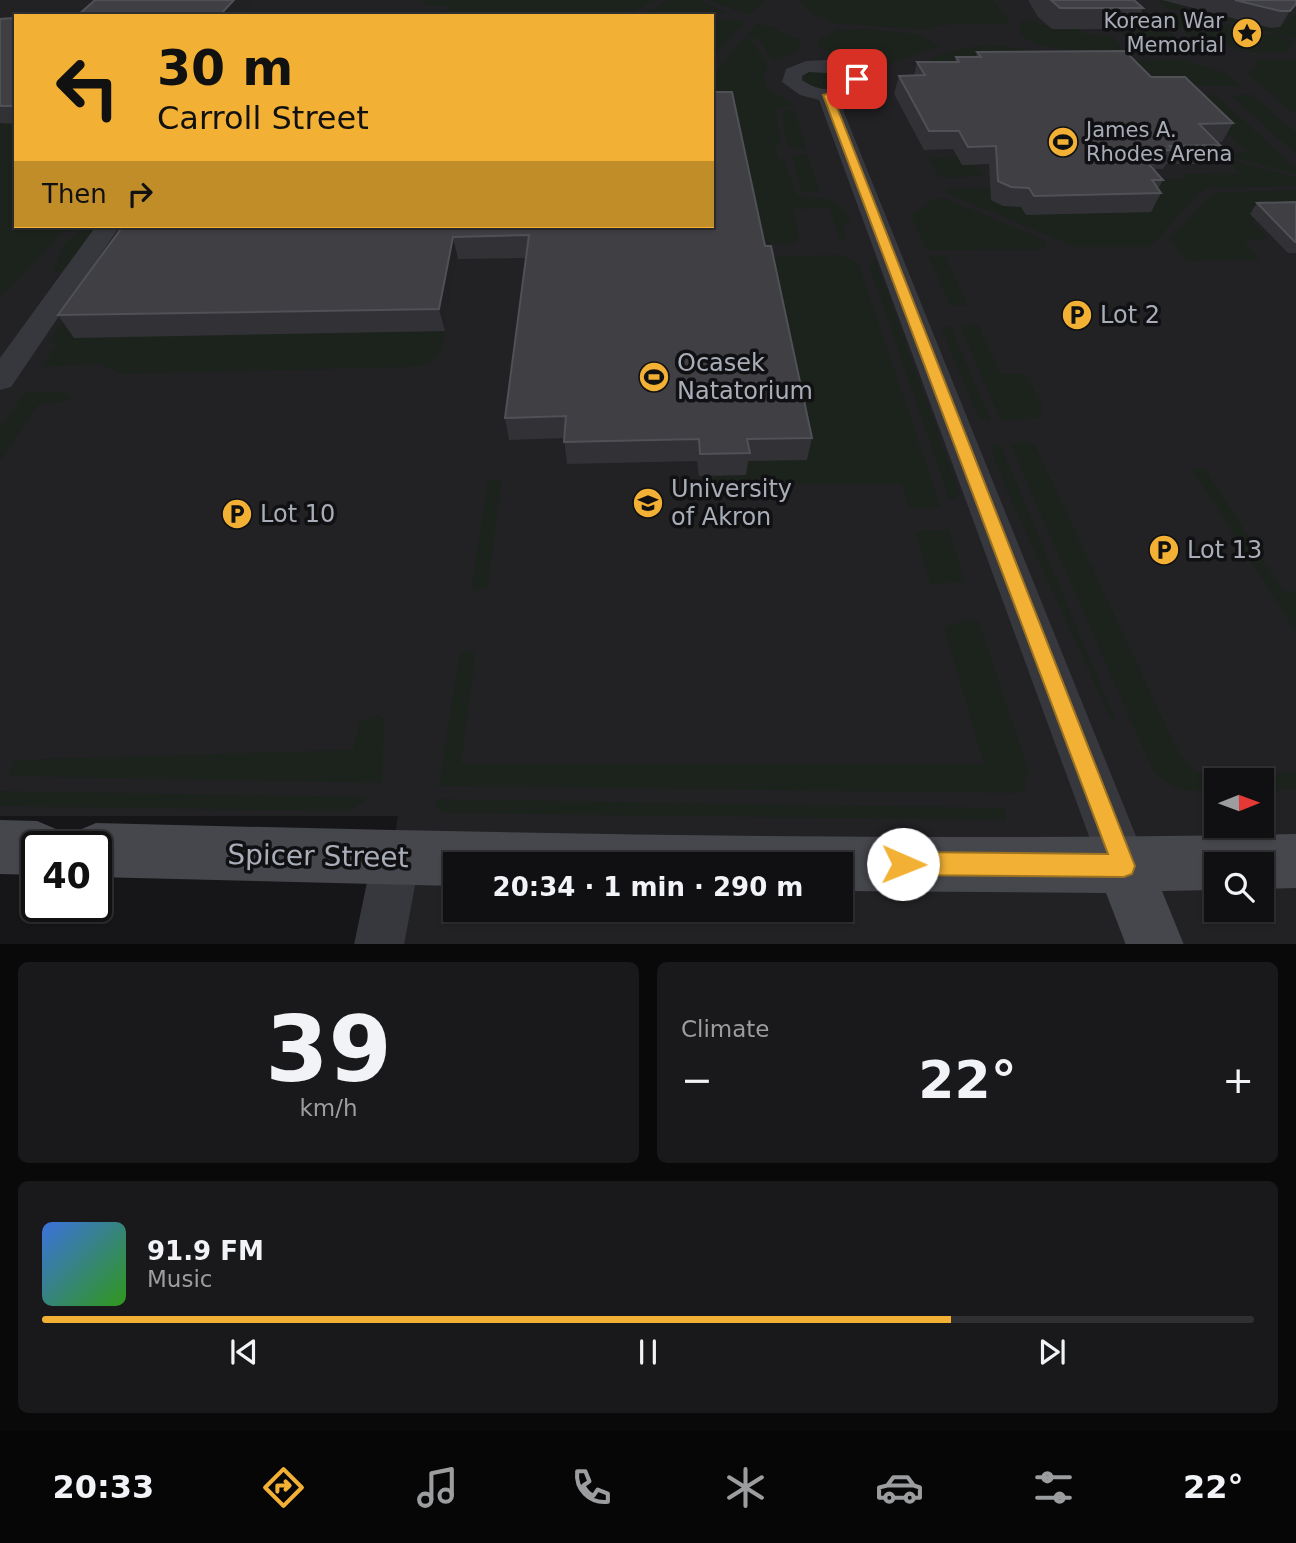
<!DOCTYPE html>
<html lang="en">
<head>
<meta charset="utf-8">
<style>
  :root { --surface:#101012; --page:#19191b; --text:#f1f3f6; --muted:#9c9d9f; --line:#303032; --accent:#f2b134 }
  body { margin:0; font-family:"DejaVu Sans",sans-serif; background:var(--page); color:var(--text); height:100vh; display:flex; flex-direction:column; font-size:26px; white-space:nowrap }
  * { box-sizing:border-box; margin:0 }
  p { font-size:23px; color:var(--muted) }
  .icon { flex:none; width:38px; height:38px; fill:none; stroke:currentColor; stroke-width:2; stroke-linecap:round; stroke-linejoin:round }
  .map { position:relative; height:944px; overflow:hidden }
  .side { display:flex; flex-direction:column; gap:18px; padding:18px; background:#09090a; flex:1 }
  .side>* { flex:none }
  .top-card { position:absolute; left:14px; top:14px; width:700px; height:214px; border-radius:0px; box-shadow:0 2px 5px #0004,0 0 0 2px var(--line); background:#f2b134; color:#111; overflow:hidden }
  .needle { width:46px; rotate:89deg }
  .tools { position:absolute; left:1204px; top:768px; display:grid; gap:14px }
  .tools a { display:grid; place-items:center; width:70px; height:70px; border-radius:0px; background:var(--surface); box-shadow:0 2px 5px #0004,0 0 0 2px var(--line); font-size:35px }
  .speed { position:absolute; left:21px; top:831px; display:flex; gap:14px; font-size:35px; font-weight:700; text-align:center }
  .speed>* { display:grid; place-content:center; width:91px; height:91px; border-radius:50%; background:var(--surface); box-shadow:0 2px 5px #0004,0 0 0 2px var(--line); line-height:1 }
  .speed .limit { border:4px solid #111; border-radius:10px; background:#fff; color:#111 }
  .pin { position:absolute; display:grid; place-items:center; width:60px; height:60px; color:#fff; margin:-30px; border-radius:14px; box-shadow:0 4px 10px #0006 }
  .me { position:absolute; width:77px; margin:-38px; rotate:91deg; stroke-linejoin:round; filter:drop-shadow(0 0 5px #0008) }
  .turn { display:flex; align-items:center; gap:24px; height:147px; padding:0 28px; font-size:32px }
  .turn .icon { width:91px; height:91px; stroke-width:2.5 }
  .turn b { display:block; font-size:49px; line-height:60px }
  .then { display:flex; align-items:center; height:66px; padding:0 28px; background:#0003; gap:14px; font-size:26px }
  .big { font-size:52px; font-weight:600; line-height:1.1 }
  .side .card { flex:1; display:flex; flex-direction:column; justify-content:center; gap:10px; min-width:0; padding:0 24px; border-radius:10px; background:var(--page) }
  .side .dial { align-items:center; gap:0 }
  .dial b { font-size:91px; line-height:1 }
  .song { display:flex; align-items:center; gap:21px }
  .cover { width:84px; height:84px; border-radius:10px; background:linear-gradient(135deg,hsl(220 70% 55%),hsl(110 70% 35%)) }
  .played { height:7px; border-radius:4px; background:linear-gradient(90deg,var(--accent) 75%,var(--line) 75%) }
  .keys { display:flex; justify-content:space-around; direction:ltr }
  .heat { display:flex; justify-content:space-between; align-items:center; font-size:38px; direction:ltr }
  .side .tiles { flex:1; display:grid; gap:18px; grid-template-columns:1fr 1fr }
  .card:last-child { grid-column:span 2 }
  .trip { position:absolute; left:443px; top:852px; width:410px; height:70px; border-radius:0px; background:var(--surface); box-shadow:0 2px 5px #0004,0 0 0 2px var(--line); font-weight:600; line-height:70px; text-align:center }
  .dock { display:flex; height:112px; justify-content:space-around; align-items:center; background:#060607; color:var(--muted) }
  .dock .icon { width:49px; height:49px }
  .dock .current { color:var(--accent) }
  .dock b { font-size:32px; color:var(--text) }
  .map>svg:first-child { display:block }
</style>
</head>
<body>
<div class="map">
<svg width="1296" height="945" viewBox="0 0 1296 945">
  <rect width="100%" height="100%" fill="#161618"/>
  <path fill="#222225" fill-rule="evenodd" d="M 0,0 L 1296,0 L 1296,944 L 376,944 L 398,816 L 0,816 ZM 16,16 L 712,16 L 712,226 L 16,226 ZM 1216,780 L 1262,780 L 1262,826 L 1216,826 ZM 455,864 L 840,864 L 840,910 L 455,910 ZM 1216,864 L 1262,864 L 1262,910 L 1216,910 Z"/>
  <path fill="#1c231d" d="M 423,0 L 657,0 L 625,16 L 417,16 L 449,10 L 449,6 L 424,6 Z
    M 669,0 L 697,0 L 730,13 L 639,16 Z
    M 707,0 L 764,0 L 750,15 Z
    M 799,0 L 993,0 L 1010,23 L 940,25 L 928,30 L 833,23 L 811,14 Z
    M 1157,0 L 1171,0 L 1271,28 L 1281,27 L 1296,11 L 1296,39 L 1197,13 L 1168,9 Z
    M 1138,5 L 1181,42 L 1175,46 L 1175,53 L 1145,51 L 1117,29 L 1132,29 Z
    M 1172,12 L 1240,27 L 1238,31 C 1249,39 1255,35 1265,34 C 1274,33 1286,39 1294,41 L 1286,52 L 1248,52 L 1227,45 L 1196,41 L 1172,20 Z
    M 712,18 L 745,22 L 712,57 Z
    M 1027,20 L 1035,20 L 1041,25 L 1076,27 L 1083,34 L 1112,36 L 1126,53 C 1100,53 1039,52 1020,34 L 1020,23 Z
    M 756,24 L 776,27 L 780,33 L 800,39 L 799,51 L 773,61 L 759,40 L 747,35 Z
    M 866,29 L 917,34 L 941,46 L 886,65 L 831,53 L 817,45 L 820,38 L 839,30 Z
    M 16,34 L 16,226 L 74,226 L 69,232 L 63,232 L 0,298 L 0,36 Z
    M 743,38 L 751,40 L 768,65 L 763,76 L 767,88 L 794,105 L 776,111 L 781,145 L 775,145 L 779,159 L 784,159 L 797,195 C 821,200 839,193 851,222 L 842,223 L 846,239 L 839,239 L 830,208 L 793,209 L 799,240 L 791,244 L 756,244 L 712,113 L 712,77 Z
    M 991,45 L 1113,60 L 1183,60 L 1226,73 L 1241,86 L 1154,86 L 913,72 C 923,55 972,46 991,45 Z
    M 1257,60 L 1296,60 L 1296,115 L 1246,73 L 1257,68 Z
    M 813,71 L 845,74 L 851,80 L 840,89 L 821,90 L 802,80 L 806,74 Z
    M 1251,94 L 1296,133 L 1296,154 L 1232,96 Z
    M 1188,95 L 1216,95 L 1296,169 L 1296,174 L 1224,155 L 1222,153 L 1247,152 Z
    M 794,108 L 806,149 L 788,147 L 783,126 L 783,112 Z
    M 807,153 L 820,192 L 801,191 L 792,156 Z
    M 958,157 L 962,165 L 976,165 L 983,176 L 940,178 L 929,158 Z
    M 1228,159 L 1296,177 L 1296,186 L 1209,188 L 1199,193 L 1150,247 L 1076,247 L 948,194 L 946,189 L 1009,187 L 1026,215 L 1150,212 L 1152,199 L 1162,194 L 1149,180 L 1186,178 L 1183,174 L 1240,173 Z
    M 1296,190 L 1296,218 L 1252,220 L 1267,238 L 1244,240 L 1259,259 L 1187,261 L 1169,239 L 1213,193 Z
    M 944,198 L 1042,239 L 1047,245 L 1043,249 L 926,250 L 911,215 L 934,199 Z
    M 83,226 L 98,226 L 65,271 L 53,272 L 64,245 Z
    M 126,226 L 83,337 L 445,331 C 440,363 434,365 403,367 L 121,374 L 100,364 L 42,367 L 57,343 L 49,342 Z
    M 840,255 L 858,263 L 941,508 L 909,508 L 902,484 L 716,484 L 716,475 L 746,475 L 744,461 L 807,459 L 732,257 Z
    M 928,256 L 945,256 L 968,305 L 951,306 Z
    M 875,259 L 960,494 L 950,501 L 869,265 Z
    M 977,324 L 1001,374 L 1026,374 L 1042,406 L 1040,418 L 1001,421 L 960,325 Z
    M 950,325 L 991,421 L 978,417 L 941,328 Z
    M 25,392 L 60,392 L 71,397 L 64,402 L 38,405 L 0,462 L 0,428 Z
    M 1010,443 L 1034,443 L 1178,752 L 1191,768 L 1207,777 L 1296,772 L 1296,789 L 1262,791 L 1262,780 L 1216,780 L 1216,792 L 1184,790 L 1171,786 L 1153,771 Z
    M 1000,444 L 1114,717 L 1111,719 L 1008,493 L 990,447 Z
    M 1192,469 L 1205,469 L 1284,592 L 1296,591 L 1296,632 Z
    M 488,480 L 500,480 L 501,486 L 489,578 L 487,587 L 471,592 Z
    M 948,530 L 965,582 L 931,584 L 915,531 Z
    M 966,620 L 978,621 L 1028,769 L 1024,791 L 1017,793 L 439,786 L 460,652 L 476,650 L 461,764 L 984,764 L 944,627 Z
    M 378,715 L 384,719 L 382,783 L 8,776 L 15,760 L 353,750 L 360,721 Z
    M 0,791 L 370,797 L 349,811 L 0,806 Z
    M 436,799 L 1004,808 L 1006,820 L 445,813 L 435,806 Z"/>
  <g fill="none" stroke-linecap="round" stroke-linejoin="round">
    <path fill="#37383d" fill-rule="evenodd" d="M 827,60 L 853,66 L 867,79 L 867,85 L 857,94 L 839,100 L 1148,866 L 1141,883 L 1124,890 L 1107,883 L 1100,866 L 819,100 L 800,95 L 782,82 L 786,69 L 806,61 ZM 809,72 L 840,74 L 847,83 C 832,93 816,90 802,80 L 802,76 Z
      M 96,226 L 120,226 L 11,387 L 0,390 L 0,358 Z
      M 396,834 L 413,841 L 420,858 L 404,945 L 354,945 L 372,858 L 379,841 Z"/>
    <path fill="#45474d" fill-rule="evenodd" d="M 0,820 L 37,821 L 56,829 L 64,847 L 37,847 L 37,875 L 0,874 Z
      M 96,823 C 496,833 896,842 1296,834 L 1296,888 L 1262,889 L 1262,864 L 1216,864 L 1216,890 L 1162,891 L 1184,945 L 1126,945 L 1106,893 L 840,891 L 840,864 L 455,864 L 455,886 L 96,877 L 96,847 L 70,847 L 77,831 Z"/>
  </g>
  <path fill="#323236" d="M 1028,0 L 1134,0 L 1143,8 L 1133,29 L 1052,29 L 1038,17 Z
    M 1162,0 L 1296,0 L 1296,11 L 1280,27 L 1271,28 Z
    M 16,18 L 16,124 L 0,123 L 0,19 Z
    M 977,52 L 1151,77 L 1233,123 L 1222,142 L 1216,142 L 1220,145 L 1209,164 L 1166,164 L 1163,169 L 1154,169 L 1163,180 L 1158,189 L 1161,193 L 1151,212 L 1026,215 L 1021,207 L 1003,206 L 991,200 L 989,164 L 962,165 L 953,149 L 924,150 L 894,94 L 899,76 L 914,75 L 917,62 L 955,62 L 956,57 L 976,57 Z
    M 1296,202 L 1296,253 L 1288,253 L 1250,214 L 1257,203 Z
    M 123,226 L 712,226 L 765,246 L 812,438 L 807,460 L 748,461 L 746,475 L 699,476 L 697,461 L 567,464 L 564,438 L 509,440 L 505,418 L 526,258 L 458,259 L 445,331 L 74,338 L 58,315 Z"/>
  <path fill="#212124" d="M 234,0 L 248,0 L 250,5 L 240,16 L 219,16 Z
    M 1296,4 L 1296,11 L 1280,27 L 1290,11 Z
    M 453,237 L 458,259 L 445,331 L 439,309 Z"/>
  <path fill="#3f3f44" stroke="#4f5156" stroke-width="2" d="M 95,0 L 234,0 L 219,16 L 77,16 Z
    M 1051,0 L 1134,0 L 1143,8 L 1060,8 Z
    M 1235,0 L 1296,0 L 1296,4 L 1290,11 L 1280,11 Z
    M 13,18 L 16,18 L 16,106 L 0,106 L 0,19 Z
    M 1125,51 L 1151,77 L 1185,77 L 1233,123 L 1199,124 L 1220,145 L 1169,146 L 1173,150 L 1137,151 L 1163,180 L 1152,180 L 1161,193 L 1034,196 L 1029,188 L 1011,187 L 998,181 L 996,146 L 968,147 L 959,131 L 929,131 L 899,76 L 925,75 L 917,62 L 959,62 L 956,57 L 981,57 L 977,52 Z
    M 712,90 L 714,92 L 732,92 L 765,246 L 771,246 L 812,438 L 747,439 L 750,453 L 700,454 L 699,439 L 564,442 L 566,416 L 505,418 L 529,235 L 453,237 L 439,309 L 58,315 L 123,226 L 712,226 Z
    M 1296,202 L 1296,242 L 1295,242 L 1257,203 Z"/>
  <path fill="#f2b134" stroke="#9d7322" stroke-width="2" d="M 854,77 L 862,79 L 861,87 L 853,93 L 833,97 L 1135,866 L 1132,874 L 1124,877 L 903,875 L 895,872 L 892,864 L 895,856 L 903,852 L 1108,854 L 823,95 L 847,89 L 853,84 Z"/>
  <defs>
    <g id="sight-disc" transform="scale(1.575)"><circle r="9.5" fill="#f2b134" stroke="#111113"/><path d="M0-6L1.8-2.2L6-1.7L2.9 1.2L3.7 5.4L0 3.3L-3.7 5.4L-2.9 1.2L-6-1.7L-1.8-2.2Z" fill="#111"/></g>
    <g id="stadium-disc" transform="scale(1.575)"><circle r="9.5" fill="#f2b134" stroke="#111113"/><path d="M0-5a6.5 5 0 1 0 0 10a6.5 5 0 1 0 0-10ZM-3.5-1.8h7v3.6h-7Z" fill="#111"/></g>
    <g id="parking-disc" transform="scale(1.575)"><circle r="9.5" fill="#f2b134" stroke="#111113"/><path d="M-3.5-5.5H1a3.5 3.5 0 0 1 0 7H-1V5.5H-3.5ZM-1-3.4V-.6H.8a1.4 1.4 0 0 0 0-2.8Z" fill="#111"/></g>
    <g id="university-disc" transform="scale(1.575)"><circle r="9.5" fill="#f2b134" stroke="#111113"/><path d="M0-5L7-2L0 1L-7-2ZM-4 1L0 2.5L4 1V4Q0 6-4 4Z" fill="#111"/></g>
  </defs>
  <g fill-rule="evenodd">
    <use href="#sight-disc" x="1247" y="33"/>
    <use href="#stadium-disc" x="1063" y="142"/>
    <use href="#parking-disc" x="1077" y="315"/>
    <use href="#stadium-disc" x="654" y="377"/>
    <use href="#university-disc" x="648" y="503"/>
    <use href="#parking-disc" x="237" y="514"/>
    <use href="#parking-disc" x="1164" y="550"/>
  </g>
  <g text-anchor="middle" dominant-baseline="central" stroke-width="7" stroke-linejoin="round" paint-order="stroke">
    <g font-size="21" fill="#a8adb8" stroke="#111113" text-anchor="end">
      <text x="1224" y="21">Korean War<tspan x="1224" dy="24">Memorial</tspan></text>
      <text x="1086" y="130" text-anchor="start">James A.<tspan x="1086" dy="24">Rhodes Arena</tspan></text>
    </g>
    <g font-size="24" fill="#a8adb8" stroke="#111113" text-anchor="start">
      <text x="1100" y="315">Lot 2</text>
      <text x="677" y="363">Ocasek<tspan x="677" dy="28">Natatorium</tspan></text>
      <text x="671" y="489">University<tspan x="671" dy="28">of Akron</tspan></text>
      <text x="260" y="514">Lot 10</text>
      <text x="1187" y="550">Lot 13</text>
    </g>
    <g font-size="28" fill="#a8adb8" stroke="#111113">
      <text transform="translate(318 856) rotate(1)">Spicer Street</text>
    </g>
  </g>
</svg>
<div class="tools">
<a><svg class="needle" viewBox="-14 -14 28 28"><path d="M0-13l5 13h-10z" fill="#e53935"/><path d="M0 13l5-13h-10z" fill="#9c9d9f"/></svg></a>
<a><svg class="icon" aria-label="search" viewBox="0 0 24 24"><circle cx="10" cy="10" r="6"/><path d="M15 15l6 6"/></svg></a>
</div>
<div class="speed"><div class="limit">40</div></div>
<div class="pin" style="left:857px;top:79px;background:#d93025"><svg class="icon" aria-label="arrive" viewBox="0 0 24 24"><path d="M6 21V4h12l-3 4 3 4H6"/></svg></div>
<svg class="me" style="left:903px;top:864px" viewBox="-20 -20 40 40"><circle r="19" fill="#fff"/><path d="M0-13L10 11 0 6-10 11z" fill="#f2b134"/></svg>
<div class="trip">20:34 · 1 min · 290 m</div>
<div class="top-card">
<div class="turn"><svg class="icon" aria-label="left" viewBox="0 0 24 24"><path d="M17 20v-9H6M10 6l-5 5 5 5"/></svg><div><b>30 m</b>Carroll Street</div></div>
<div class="then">Then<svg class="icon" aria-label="right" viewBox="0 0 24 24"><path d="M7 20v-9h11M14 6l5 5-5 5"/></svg></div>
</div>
</div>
<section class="side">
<div class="tiles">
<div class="card dial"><b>39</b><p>km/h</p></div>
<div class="card"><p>Climate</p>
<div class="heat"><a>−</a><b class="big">22°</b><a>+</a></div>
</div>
<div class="card">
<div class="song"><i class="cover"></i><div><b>91.9 FM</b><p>Music</p></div></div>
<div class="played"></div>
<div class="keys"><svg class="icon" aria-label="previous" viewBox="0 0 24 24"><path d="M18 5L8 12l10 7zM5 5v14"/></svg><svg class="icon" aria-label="pause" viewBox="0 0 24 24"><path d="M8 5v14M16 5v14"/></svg><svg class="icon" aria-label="next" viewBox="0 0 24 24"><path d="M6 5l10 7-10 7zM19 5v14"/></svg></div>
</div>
</div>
</section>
<nav class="dock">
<b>20:33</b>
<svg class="icon current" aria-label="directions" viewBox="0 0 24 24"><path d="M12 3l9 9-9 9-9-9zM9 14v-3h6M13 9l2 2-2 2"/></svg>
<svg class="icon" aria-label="music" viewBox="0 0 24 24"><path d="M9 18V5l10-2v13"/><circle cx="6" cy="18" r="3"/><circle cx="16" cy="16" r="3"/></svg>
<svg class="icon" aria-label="phone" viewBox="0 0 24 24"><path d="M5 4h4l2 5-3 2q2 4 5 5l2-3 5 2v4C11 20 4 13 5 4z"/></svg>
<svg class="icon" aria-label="climate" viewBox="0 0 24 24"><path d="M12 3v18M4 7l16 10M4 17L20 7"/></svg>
<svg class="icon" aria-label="car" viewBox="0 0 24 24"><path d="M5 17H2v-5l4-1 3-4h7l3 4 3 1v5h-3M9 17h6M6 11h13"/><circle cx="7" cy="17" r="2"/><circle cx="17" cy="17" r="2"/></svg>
<svg class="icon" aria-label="filters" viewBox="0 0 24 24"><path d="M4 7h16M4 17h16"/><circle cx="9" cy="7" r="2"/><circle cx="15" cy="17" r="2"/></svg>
<b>22°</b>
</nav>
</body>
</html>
